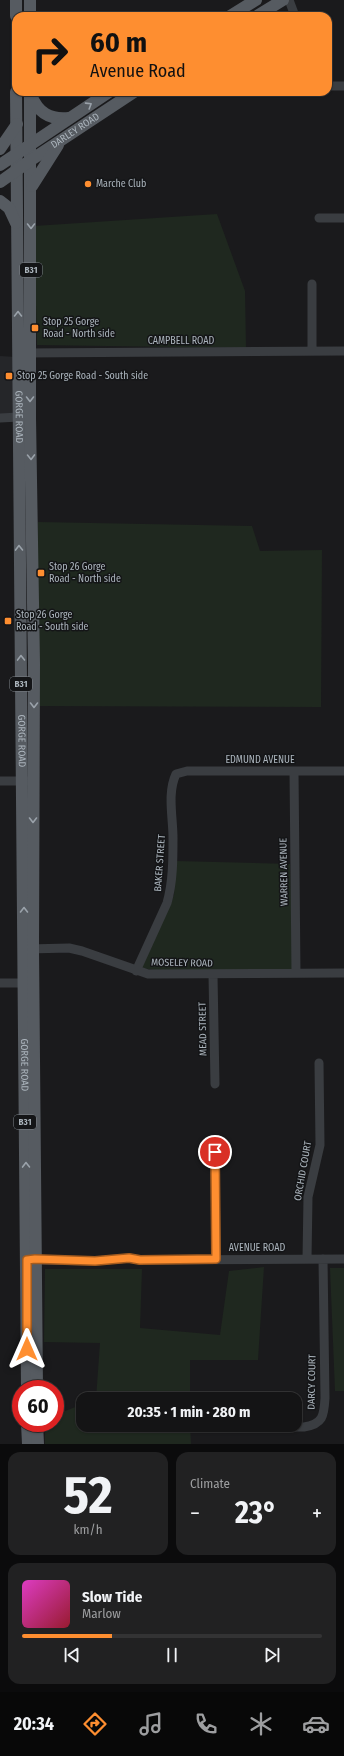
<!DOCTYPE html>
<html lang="en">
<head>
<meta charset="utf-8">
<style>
  :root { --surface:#141415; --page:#212122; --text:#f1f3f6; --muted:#9d9ea0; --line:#333334; --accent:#fe8e30 }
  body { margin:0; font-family:"Fira Sans Condensed",sans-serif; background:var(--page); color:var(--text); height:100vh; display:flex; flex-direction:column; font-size:15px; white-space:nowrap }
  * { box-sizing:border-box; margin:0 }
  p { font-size:13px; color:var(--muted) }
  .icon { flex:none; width:22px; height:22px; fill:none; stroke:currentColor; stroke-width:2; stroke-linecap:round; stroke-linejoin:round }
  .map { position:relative; height:1444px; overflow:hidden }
  .side { display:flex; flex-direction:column; gap:8px; padding:8px; background:#0b0b0c; flex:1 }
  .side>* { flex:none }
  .banner { position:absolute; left:12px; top:12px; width:320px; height:84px; border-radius:12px; box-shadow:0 1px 3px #0004,0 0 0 1px var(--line); background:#fe8e30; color:#111; overflow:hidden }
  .speed { position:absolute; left:12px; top:1380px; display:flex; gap:8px; font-size:20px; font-weight:700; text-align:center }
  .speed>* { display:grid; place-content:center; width:52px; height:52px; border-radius:50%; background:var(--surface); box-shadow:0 1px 3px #0004,0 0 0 1px var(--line); line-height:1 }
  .speed .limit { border:6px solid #d22; background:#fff; color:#111 }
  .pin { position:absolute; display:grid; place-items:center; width:34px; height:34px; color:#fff; margin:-17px; border:2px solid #fff; border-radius:50%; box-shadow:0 1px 4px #0007 }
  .me { position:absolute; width:44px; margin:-22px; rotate:0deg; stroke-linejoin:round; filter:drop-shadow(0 0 3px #0008) }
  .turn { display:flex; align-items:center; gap:14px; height:84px; padding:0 12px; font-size:18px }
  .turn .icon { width:52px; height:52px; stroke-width:2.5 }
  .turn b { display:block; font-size:28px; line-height:34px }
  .big { font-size:30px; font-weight:700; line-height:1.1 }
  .side .widget { flex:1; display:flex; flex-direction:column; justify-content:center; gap:6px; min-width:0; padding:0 14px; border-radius:12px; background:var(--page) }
  .side .dial { align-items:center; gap:0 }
  .dial b { font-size:52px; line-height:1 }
  .song { display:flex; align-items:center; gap:12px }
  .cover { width:48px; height:48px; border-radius:6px; background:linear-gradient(135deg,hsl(310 70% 55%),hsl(350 70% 35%)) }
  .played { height:4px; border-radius:2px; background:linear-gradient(90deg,var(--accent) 30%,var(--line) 30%) }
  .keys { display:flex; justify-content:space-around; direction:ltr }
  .heat { display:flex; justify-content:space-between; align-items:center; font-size:22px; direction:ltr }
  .side .tiles { flex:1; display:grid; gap:8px; grid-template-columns:1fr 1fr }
  .widget:last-child { grid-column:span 2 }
  .trip { position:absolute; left:76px; top:1392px; width:226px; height:40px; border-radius:12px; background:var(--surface); box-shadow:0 1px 3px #0004,0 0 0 1px var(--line); font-weight:700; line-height:40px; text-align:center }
  .tabs { display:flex; height:64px; justify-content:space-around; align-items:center; background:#080808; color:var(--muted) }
  .tabs .icon { width:28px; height:28px }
  .tabs .on { color:var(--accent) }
  .tabs b { font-size:18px; color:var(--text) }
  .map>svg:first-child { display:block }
</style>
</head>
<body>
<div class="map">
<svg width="344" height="1444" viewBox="0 0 344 1444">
  <rect width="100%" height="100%" fill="#1a1a1c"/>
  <path fill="#252629" d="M 0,356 L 16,357 L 15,415 L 0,415 Z"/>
  <path fill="#1f281f" d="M 217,214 L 245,291 L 246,348 L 37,345 L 34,226 Z
    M 38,522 L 252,526 L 260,551 L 322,550 L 321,707 L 38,706 Z
    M 176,861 L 290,864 L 293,969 L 169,972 L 141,968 L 174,895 Z
    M 264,1267 L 258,1360 L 190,1360 L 190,1399 L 96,1399 L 100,1343 L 44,1342 L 45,1269 L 142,1269 L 140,1328 L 220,1335 L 229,1271 Z
    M 330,1268 L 344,1268 L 344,1391 L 335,1391 Z
    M 83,1404 L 83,1425 L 190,1425 L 191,1444 L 45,1444 L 45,1423 L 55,1423 L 55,1415 Z"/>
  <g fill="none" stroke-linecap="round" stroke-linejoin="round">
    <path stroke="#3a3d41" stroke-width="9" d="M 289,0 L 295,16
      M 328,86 L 344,86
      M 319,218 L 344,218
      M 312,351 L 312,284
      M 23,353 L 344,351
      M 0,418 L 19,417
      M 294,771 L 296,973
      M 0,781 L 27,781
      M 28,949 L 69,948 L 82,951 L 148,974 L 344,973
      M 136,971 L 167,903 C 173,882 173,859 173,838 C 173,817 167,793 176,774 L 187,771 L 344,771
      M 213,975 L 215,1084
      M 0,983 L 29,983
      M 215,1152 L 216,1259
      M 307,1259 L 308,1197 L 320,1145 L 319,1063
      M 30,1260 L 95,1261 L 129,1258 L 140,1260 L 344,1259
      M 237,1427 L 304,1427 C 323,1424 324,1416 325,1398 L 323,1259"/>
    <g stroke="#565b61" stroke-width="12">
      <path d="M 16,0 L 16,16"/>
      <path d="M 30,0 L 30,16"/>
      <path d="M 230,16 L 256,0"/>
      <path d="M 257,16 L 283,0"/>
      <path id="s1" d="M 16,92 L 27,1389"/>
      <path d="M 30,92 L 30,418 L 34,664 L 33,949 L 37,1389"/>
      <path d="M 31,95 C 38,113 50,120 69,118"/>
      <path d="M 0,149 L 17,124"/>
      <path d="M 0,165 L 109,92"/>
      <path id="s2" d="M 0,182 L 31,160 L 134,92"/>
      <path d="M 32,186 L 58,145"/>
      <path d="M 0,201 L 9,208 L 16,223"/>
      <path d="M 27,1423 L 28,1444"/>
      <path d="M 37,1423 L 38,1444"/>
    </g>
  </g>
  <defs><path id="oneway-chevron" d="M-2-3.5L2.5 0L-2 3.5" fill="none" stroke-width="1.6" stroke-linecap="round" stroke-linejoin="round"/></defs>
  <g stroke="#9aa2aa">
    <use href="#oneway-chevron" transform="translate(89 105) rotate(-32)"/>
    <use href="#oneway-chevron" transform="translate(31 226) rotate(90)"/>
    <use href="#oneway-chevron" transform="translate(18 314) rotate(-90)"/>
    <use href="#oneway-chevron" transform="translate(30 399) rotate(90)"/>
    <use href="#oneway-chevron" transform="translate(31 457) rotate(89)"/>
    <use href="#oneway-chevron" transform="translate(19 548) rotate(-91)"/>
    <use href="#oneway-chevron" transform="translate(21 658) rotate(-91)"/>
    <use href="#oneway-chevron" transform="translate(34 705) rotate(90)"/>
    <use href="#oneway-chevron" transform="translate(33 820) rotate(90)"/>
    <use href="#oneway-chevron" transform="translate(24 910) rotate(-90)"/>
    <use href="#oneway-chevron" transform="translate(26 1165) rotate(-91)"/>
  </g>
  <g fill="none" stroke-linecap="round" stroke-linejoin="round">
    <g stroke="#a55c1f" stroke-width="10">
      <path id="route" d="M 27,1349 L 27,1260 L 35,1259 L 95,1261 L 129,1258 L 140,1260 L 216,1259 L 215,1152"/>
    </g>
    <use href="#route" stroke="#fe8e30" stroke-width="7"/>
  </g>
  <g fill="#fe8e30" stroke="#141517" stroke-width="1.5">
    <circle cx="88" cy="184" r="4"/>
    <rect x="31" y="324" width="8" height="8" rx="2"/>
    <rect x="5" y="372" width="8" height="8" rx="2"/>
    <rect x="37" y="569" width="8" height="8" rx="2"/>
    <rect x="4" y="617" width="8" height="8" rx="2"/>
  </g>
  <g text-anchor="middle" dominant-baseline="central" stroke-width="3" stroke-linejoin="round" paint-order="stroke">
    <g fill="#141517" stroke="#7e848a" stroke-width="1">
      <rect x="20" y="263" width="22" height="14" rx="3"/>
      <rect x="10" y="677" width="22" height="14" rx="3"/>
      <rect x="14" y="1115" width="22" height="14" rx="3"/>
    </g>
    <g font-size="9" font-weight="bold" fill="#abb4bc">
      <text x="31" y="270">B31</text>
      <text x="21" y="684">B31</text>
      <text x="25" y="1122">B31</text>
    </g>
    <g font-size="10" fill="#abb4bc" stroke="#141517">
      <text stroke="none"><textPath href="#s2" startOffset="91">DARLEY ROAD</textPath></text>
      <text x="181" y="341">CAMPBELL ROAD</text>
      <text stroke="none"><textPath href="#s1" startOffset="325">GORGE ROAD</textPath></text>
      <text stroke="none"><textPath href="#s1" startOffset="649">GORGE ROAD</textPath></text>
      <text x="260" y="760">EDMUND AVENUE</text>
      <text transform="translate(160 863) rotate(-86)">BAKER STREET</text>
      <text transform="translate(284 872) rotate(-91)">WARREN AVENUE</text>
      <text transform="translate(182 963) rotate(1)">MOSELEY ROAD</text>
      <text transform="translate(203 1029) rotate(-91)">MEAD STREET</text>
      <text stroke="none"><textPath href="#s1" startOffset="973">GORGE ROAD</textPath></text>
      <text transform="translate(303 1171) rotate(-80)">ORCHID COURT</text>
      <text x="257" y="1248">AVENUE ROAD</text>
      <text transform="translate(312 1382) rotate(-89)">DARCY COURT</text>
    </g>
    <g font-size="10" fill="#abb4bc" stroke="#141517" text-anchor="start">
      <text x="96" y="184">Marche Club</text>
      <text x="43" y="322">Stop 25 Gorge<tspan x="43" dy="12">Road - North side</tspan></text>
      <text x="17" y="376">Stop 25 Gorge Road - South side</text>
      <text x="49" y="567">Stop 26 Gorge<tspan x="49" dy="12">Road - North side</tspan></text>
      <text x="16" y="615">Stop 26 Gorge<tspan x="16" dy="12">Road - South side</tspan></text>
    </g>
  </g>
</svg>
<div class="speed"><div class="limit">60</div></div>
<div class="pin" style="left:215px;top:1152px;background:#d93025"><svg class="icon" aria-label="arrive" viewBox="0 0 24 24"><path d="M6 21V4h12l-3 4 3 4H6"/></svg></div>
<svg class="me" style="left:27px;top:1349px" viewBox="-20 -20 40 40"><path d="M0-17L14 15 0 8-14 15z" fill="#fe8e30" stroke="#fff" stroke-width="4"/></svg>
<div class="trip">20:35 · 1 min · 280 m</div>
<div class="banner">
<div class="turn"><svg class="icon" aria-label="right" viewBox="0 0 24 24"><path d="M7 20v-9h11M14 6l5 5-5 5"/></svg><div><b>60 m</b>Avenue Road</div></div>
</div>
</div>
<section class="side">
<div class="tiles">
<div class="widget dial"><b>52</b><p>km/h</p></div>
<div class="widget"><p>Climate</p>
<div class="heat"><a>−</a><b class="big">23°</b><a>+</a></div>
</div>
<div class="widget">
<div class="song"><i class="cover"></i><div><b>Slow Tide</b><p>Marlow</p></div></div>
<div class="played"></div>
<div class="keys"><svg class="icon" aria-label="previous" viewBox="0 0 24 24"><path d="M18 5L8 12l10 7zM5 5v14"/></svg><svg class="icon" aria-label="pause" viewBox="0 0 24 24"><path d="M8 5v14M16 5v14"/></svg><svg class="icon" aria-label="next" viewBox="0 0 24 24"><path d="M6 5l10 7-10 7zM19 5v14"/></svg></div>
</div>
</div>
</section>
<nav class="tabs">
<b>20:34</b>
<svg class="icon on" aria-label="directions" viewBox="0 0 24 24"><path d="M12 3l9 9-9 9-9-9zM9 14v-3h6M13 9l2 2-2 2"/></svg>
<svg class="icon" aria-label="music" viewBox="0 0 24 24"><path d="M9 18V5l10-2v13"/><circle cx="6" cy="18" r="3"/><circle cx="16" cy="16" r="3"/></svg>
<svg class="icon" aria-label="phone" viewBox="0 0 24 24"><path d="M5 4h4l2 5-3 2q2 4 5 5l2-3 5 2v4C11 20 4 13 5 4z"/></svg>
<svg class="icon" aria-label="climate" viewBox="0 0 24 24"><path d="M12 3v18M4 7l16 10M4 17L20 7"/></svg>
<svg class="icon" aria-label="car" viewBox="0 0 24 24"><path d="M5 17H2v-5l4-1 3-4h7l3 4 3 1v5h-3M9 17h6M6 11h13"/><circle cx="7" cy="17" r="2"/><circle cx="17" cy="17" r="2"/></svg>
</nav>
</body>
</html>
